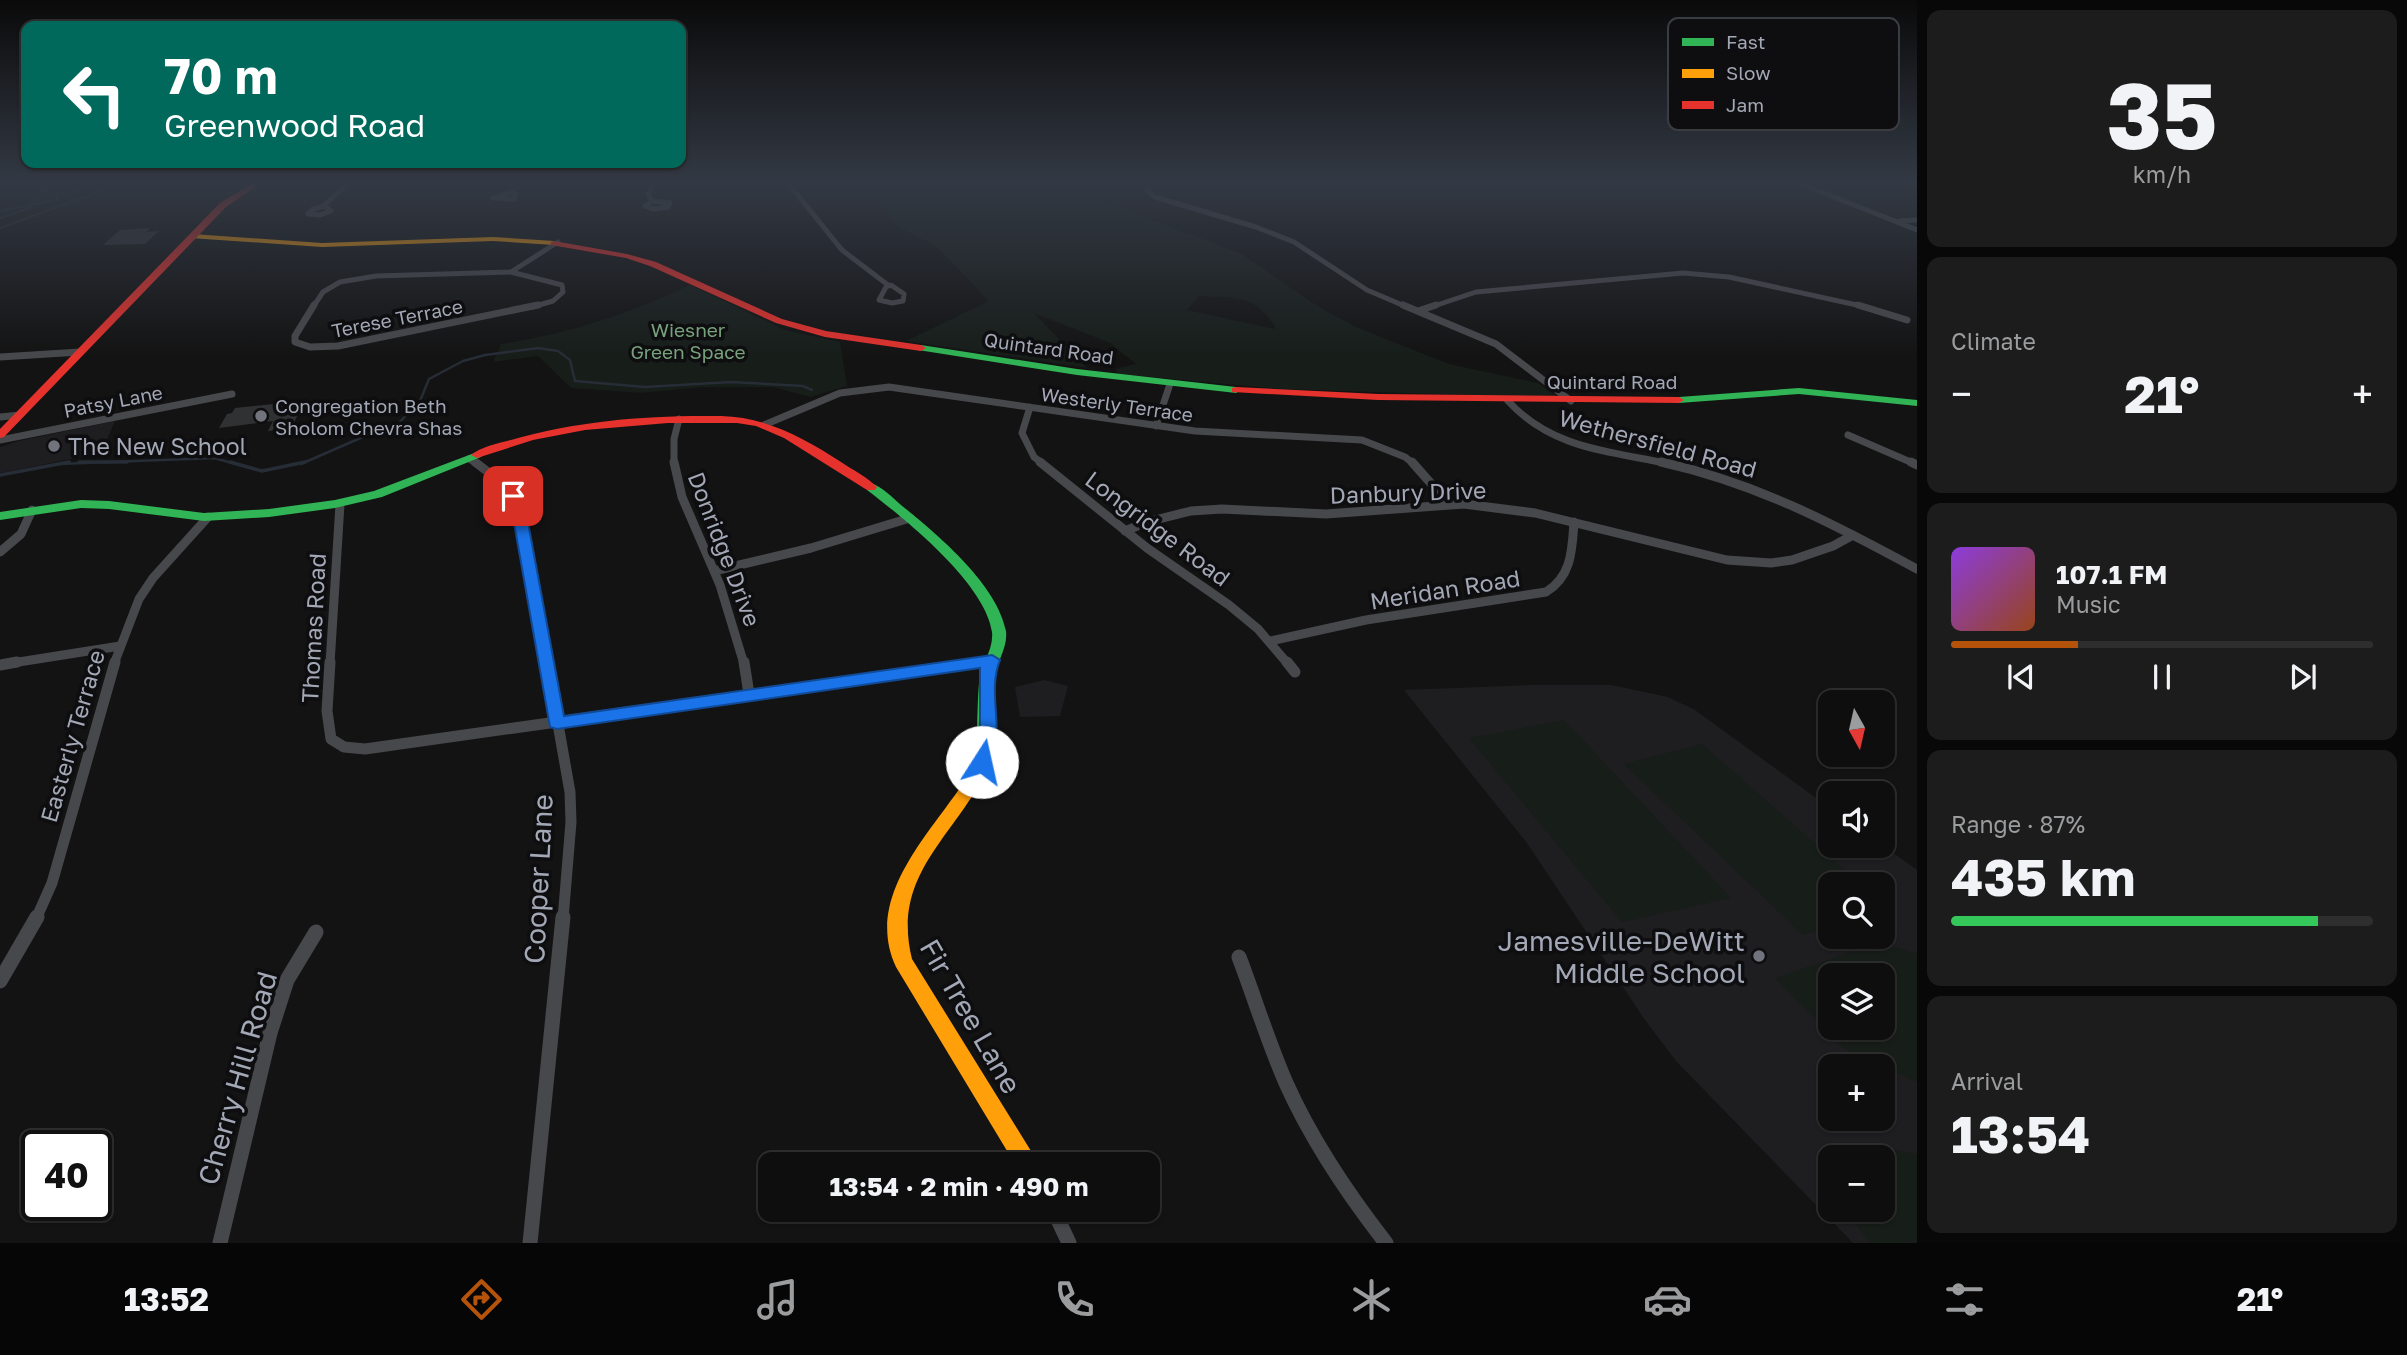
<!DOCTYPE html>
<html lang="en">
<head>
<meta charset="utf-8">
<style>
  :root { --surface:#0e0e0e; --page:#1c1c1c; --text:#f1f3f6; --muted:#9b9c9e; --line:#2e2e2e; --accent:#b45309 }
  body { margin:0; font-family:"Golos Text",sans-serif; background:var(--page); color:var(--text); height:100vh; display:flex; flex-direction:column; font-size:26px; white-space:nowrap }
  * { box-sizing:border-box; margin:0 }
  p { font-size:23px; color:var(--muted) }
  .icon { flex:none; width:38px; height:38px; fill:none; stroke:currentColor; stroke-width:2; stroke-linecap:round; stroke-linejoin:round }
  .map { position:relative; flex:1; overflow:hidden }
  .drawer { display:flex; flex-direction:column; gap:10px; padding:10px; background:#080808; width:490px }
  .drawer>* { flex:none }
  .top-card { position:absolute; left:21px; top:21px; width:665px; height:147px; border-radius:14px; box-shadow:0 2px 5px #0004,0 0 0 2px var(--line); background:#00695c; color:#fff; overflow:hidden }
  .needle { width:46px; rotate:172deg }
  .buttons { position:absolute; left:1818px; top:690px; display:grid; gap:14px }
  .buttons a { display:grid; place-items:center; width:77px; height:77px; border-radius:14px; background:var(--surface); box-shadow:0 2px 5px #0004,0 0 0 2px var(--line); font-size:35px }
  .speed { position:absolute; left:21px; top:1130px; display:flex; gap:14px; font-size:35px; font-weight:700; text-align:center }
  .speed>* { display:grid; place-content:center; width:91px; height:91px; border-radius:50%; background:var(--surface); box-shadow:0 2px 5px #0004,0 0 0 2px var(--line); line-height:1 }
  .speed .limit { border:4px solid #111; border-radius:10px; background:#fff; color:#111 }
  .pin { position:absolute; display:grid; place-items:center; width:60px; height:60px; color:#fff; margin:-30px; border-radius:14px; box-shadow:0 4px 10px #0006 }
  .me { position:absolute; width:77px; margin:-38px; rotate:10deg; stroke-linejoin:round; filter:drop-shadow(0 0 5px #0008) }
  .turn { display:flex; align-items:center; gap:24px; height:147px; padding:0 28px; font-size:32px }
  .turn .icon { width:91px; height:91px; stroke-width:2.5 }
  .turn b { display:block; font-size:49px; line-height:60px }
  .big { font-size:52px; font-weight:700; line-height:1.1 }
  .drawer .widget { flex:1; display:flex; flex-direction:column; justify-content:center; gap:10px; min-width:0; padding:0 24px; border-radius:14px; background:var(--page) }
  .drawer .dial { align-items:center; gap:0 }
  .dial b { font-size:91px; line-height:1 }
  .song { display:flex; align-items:center; gap:21px }
  .cover { width:84px; height:84px; border-radius:10px; background:linear-gradient(135deg,hsl(270 70% 55%),hsl(20 70% 35%)) }
  .played { height:7px; border-radius:4px; background:linear-gradient(90deg,var(--accent) 30%,var(--line) 30%) }
  .keys { display:flex; justify-content:space-around; direction:ltr }
  .heat { display:flex; justify-content:space-between; align-items:center; font-size:38px; direction:ltr }
  .charge { height:10px; border-radius:5px; background:linear-gradient(90deg,#34c759 87%,var(--line) 0) }
  .trip { position:absolute; left:758px; top:1152px; width:402px; height:70px; border-radius:14px; background:var(--surface); box-shadow:0 2px 5px #0004,0 0 0 2px var(--line); font-weight:700; line-height:70px; text-align:center }
  .menu { display:flex; height:112px; justify-content:space-around; align-items:center; background:#060606; color:var(--muted) }
  .menu .icon { width:49px; height:49px }
  .menu .active { color:var(--accent) }
  .menu b { font-size:32px; color:var(--text) }
  main { display:flex; flex:1; min-height:0 }
  .map>svg:first-child { display:block }
</style>
</head>
<body>
<main>
<div class="map">
<svg width="1917" height="1243" viewBox="0 0 1917 1243">
  <rect width="100%" height="100%" fill="#131313"/>
  <path fill="#1e1d20" fill-rule="evenodd" d="M 115,421 L 101,453 L 0,473 L 0,447 L 19,441 Z
    M 1044,680 L 1068,686 L 1060,716 L 1020,717 L 1015,687 Z
    M 1533,685 L 1611,685 L 1668,697 L 1695,710 L 1830,808 L 1830,845 L 1882,845 L 1917,870 L 1917,1243 L 1853,1243 L 1676,1061 L 1645,1020 L 1527,843 L 1404,690 ZM 1830,884 L 1883,884 L 1883,936 L 1830,936 ZM 1830,975 L 1883,975 L 1883,1027 L 1830,1027 ZM 1830,1066 L 1883,1066 L 1883,1118 L 1830,1118 ZM 1830,1157 L 1883,1157 L 1883,1209 L 1830,1209 Z"/>
  <path fill="#171d19" fill-rule="evenodd" d="M 877,183 L 1072,183 L 1087,195 L 1240,253 L 1319,307 L 1356,327 L 1449,364 L 1538,383 L 1560,398 L 1281,389 L 1118,374 L 1115,369 L 1136,364 L 1110,343 L 1034,313 L 1087,368 L 906,341 L 989,301 L 936,246 L 895,225 L 886,212 ZM 1199,296 C 1235,298 1257,294 1276,329 L 1187,310 Z
    M 690,285 L 785,330 L 840,342 L 847,386 L 810,397 L 773,387 L 704,387 L 641,393 L 571,388 L 538,356 L 493,362 L 501,344 C 566,334 630,314 690,285 Z
    M 1564,720 L 1731,898 L 1622,922 L 1469,738 Z
    M 1702,744 L 1861,884 L 1830,884 L 1830,927 L 1803,935 L 1624,764 Z
    M 1881,942 L 1917,954 L 1917,1082 L 1842,1047 L 1775,978 ZM 1830,975 L 1883,975 L 1883,1027 L 1830,1027 Z
    M 1878,1147 L 1917,1154 L 1917,1243 L 1869,1243 L 1846,1209 L 1883,1209 L 1883,1157 L 1872,1157 Z"/>
  <g fill="none" stroke-linecap="round" stroke-linejoin="round">
    <path stroke="#262d36" stroke-width="2" d="M 28,204 L 47,191 L 39,190 L 60,183
      M 0,211 L 51,201 L 57,199 L 57,195 L 85,189 L 98,183
      M 0,218 L 32,207 L 29,206
      M 0,228 L 123,183"/>
    <path stroke="#262d36" stroke-width="2.5" d="M 59,464 L 214,458 L 236,464
      M 301,464 L 365,436 L 390,432 L 420,401 L 429,379 L 463,361 L 485,355 L 538,348 L 558,351 L 570,360 L 575,381 L 645,387 L 731,382 L 803,386 L 812,390"/>
    <path stroke="#262d36" stroke-width="3.5" d="M 79,462 L 127,462
      M 230,462 L 262,471 L 305,462
      M 0,475 L 69,462"/>
  </g>
  <path fill="#303133" d="M 150,228 L 146,232 L 159,231 L 145,244 L 103,245 L 120,230 Z
    M 304,401 L 291,429 L 268,431 L 273,421 L 219,428 L 227,414 L 232,413 L 235,408 Z"/>
  <g fill="none" stroke-linecap="round" stroke-linejoin="round">
    <path stroke="#47484c" stroke-width="5" d="M 788,183 L 842,250 L 888,285
      M 1799,183 L 1917,230
      M 1147,190 L 1155,197 L 1256,227 L 1294,242 L 1367,290 L 1407,307
      M 512,192 L 516,194 L 514,199 L 493,198 Z
      M 652,201 L 648,194 L 654,183
      M 652,201 L 670,203 L 668,207 L 653,209 L 645,206 Z
      M 323,206 L 349,183
      M 325,206 L 331,211 L 320,215 L 308,214 L 313,209 Z
      M 1899,221 L 1917,220
      M 511,272 L 562,285 L 563,292 L 553,301 L 532,307
      M 511,272 L 558,242
      M 891,285 L 904,294 L 903,301 L 892,303 L 879,300 L 886,287 Z
      M 313,307 L 323,292 L 340,282 L 376,276 L 511,272
      M 1431,307 L 1476,292 L 1683,273 L 1729,277 L 1866,307"/>
    <path stroke="#47484c" stroke-width="7" d="M 314,305 L 295,336 L 295,342 L 310,347 L 338,346 L 538,305
      M 1403,305 L 1496,344 L 1571,401
      M 1858,305 L 1907,320
      M 1418,311 L 1436,305
      M 0,357 L 80,352
      M 1508,401 C 1552,449 1609,451 1669,464
      M 1030,407 L 1022,433 L 1034,457 L 1043,464
      M 0,417 L 20,415
      M 764,425 L 840,393 L 889,387 L 1195,431 L 1362,440 L 1405,457 L 1414,464
      M 1156,426 L 1170,384
      M 1848,435 L 1915,464
      M 0,440 L 232,394
      M 469,459 L 478,464
      M 674,464 L 674,439 L 679,419"/>
    <path stroke="#47484c" stroke-width="9" d="M 475,462 L 501,482 L 521,517 L 547,664
      M 674,462 L 682,497 L 720,585 L 744,664
      M 1040,462 L 1147,548 L 1229,605 L 1258,629 L 1288,664
      M 1412,462 L 1450,505
      M 1661,462 C 1756,483 1832,523 1917,569
      M 1911,462 L 1917,465
      M 1125,531 L 1147,522 L 1191,511 L 1222,509 L 1326,514 L 1464,504 L 1535,513 L 1727,560 L 1771,563 L 1792,560 L 1833,546 L 1853,535
      M 0,552 L 21,534 L 32,510
      M 714,571 L 811,548 L 910,518
      M 1270,641 L 1366,620 L 1546,592 C 1572,576 1572,550 1574,522
      M 6,664 L 120,646
      M 114,664 L 139,599 L 153,578 L 208,517
      M 330,664 L 340,504
      M 969,664 L 992,661"/>
    <path stroke="#47484c" stroke-width="11" d="M 330,662 L 327,711 L 331,739 L 344,747 L 365,749 L 982,662
      M 547,662 L 570,792 L 571,822 L 563,919
      M 744,662 L 749,694
      M 1287,662 L 1295,672
      M 0,665 L 17,662
      M 36,919 L 52,883 L 115,662"/>
    <path stroke="#47484c" stroke-width="15" d="M 1239,957 C 1255,999 1268,1042 1286,1083 C 1312,1141 1347,1193 1386,1243
      M 0,981 L 37,917
      M 1053,1209 L 1069,1243
      M 220,1243 L 270,1033 L 287,980 L 316,932
      M 530,1243 L 563,917"/>
    <path fill="#30b455" fill-rule="evenodd" d="M 921,345 L 1077,369 L 1236,387 L 1241,390 L 1236,393 L 1077,375 L 918,350 L 916,348 Z
      M 1799,388 L 1917,400 L 1917,406 L 1799,394 L 1679,403 L 1674,400 L 1679,397 Z
      M 477,452 L 483,455 L 481,457 L 382,497 L 335,508 L 269,517 L 204,521 L 109,509 L 81,508 L 0,520 L 0,512 L 81,500 L 109,501 L 204,513 L 269,509 L 335,500 L 374,491 Z
      M 871,483 C 882,487 892,497 901,505 C 937,534 997,584 1006,631 C 1008,647 997,662 994,677 C 987,714 1000,746 981,782 L 975,784 L 969,782 L 967,778 C 980,746 976,716 979,683 C 980,666 994,650 992,632 C 985,583 905,519 867,490 L 867,484 Z"/>
    <path fill="#ff9f0a" fill-rule="evenodd" d="M 193,234 L 322,243 L 493,237 L 554,241 L 558,243 L 554,245 L 493,241 L 322,247 L 190,238 L 189,236 Z
      M 975,772 L 981,774 L 983,778 C 948,842 892,878 912,959 L 1039,1164 L 1015,1164 L 896,967 C 862,894 935,830 969,774 Z"/>
    <path fill="#e5322d" fill-rule="evenodd" d="M 253,183 L 261,183 L 226,207 L 4,437 L 0,438 L 0,429 L 220,203 Z
      M 554,241 L 627,254 L 656,262 L 782,319 L 826,331 L 921,345 L 926,348 L 921,351 L 825,337 L 776,323 L 650,266 L 626,258 L 551,245 L 550,243 Z
      M 1236,387 L 1378,394 L 1679,397 L 1684,400 L 1679,403 L 1378,400 L 1232,392 L 1232,388 Z
      M 721,416 C 766,417 804,438 841,462 C 853,470 867,477 877,487 L 875,490 L 867,490 L 784,438 L 756,426 L 737,423 L 668,423 L 585,430 L 533,440 L 477,458 L 471,455 C 481,447 498,443 511,440 C 580,420 650,415 721,416 Z"/>
  </g>
  <linearGradient id="sky" x2="0" y2="1"><stop stop-color="#0a0a0a"/><stop offset="0.51" stop-color="#333944"/><stop offset="1" stop-color="#333944" stop-opacity="0"/></linearGradient>
  <rect width="1917" height="357" fill="url(#sky)"/>
  <path fill="#1a73e8" stroke="#114b97" stroke-width="2" d="M 513,492 L 519,496 L 527,517 L 564,716 L 992,655 L 1000,660 C 986,694 1007,734 989,767 L 976,767 L 973,762 L 980,733 L 980,668 L 557,729 L 550,727 L 513,517 L 506,496 Z"/>
  <g fill="#71747d" stroke="#0e0d0f" stroke-width="2.5">
    <circle cx="261" cy="416" r="7"/>
    <circle cx="54" cy="446" r="7"/>
    <circle cx="1759" cy="956" r="7"/>
  </g>
  <g text-anchor="middle" dominant-baseline="central" stroke-width="7" stroke-linejoin="round" paint-order="stroke">
    <g font-size="19" fill="#a3a8b6" stroke="#0e0d0f">
      <text transform="translate(397 318) rotate(-11)">Terese Terrace</text>
      <text transform="translate(1049 348) rotate(8)">Quintard Road</text>
      <text x="1612" y="381">Quintard Road</text>
      <text transform="translate(113 401) rotate(-11)">Patsy Lane</text>
      <text transform="translate(1117 404) rotate(8)">Westerly Terrace</text>
    </g>
    <g font-size="19" fill="#78a27d" stroke="#0e0d0f">
      <text x="688" y="329">Wiesner<tspan x="688" dy="22">Green Space</tspan></text>
    </g>
    <g font-size="19" fill="#a3a8b6" stroke="#0e0d0f" text-anchor="start">
      <text x="275" y="405">Congregation Beth<tspan x="275" dy="22">Sholom Chevra Shas</tspan></text>
    </g>
    <g font-size="23" fill="#a3a8b6" stroke="#0e0d0f">
      <text transform="translate(1658 443) rotate(15)">Wethersfield Road</text>
      <text transform="translate(1408 492) rotate(-2)">Danbury Drive</text>
      <text transform="translate(1158 528) rotate(37)">Longridge Road</text>
      <text transform="translate(725 549) rotate(69)">Donridge Drive</text>
      <text transform="translate(1445 589) rotate(-9)">Meridan Road</text>
      <text transform="translate(313 628) rotate(-87)">Thomas Road</text>
      <text transform="translate(72 736) rotate(-74)">Easterly Terrace</text>
    </g>
    <g font-size="23" fill="#a3a8b6" stroke="#0e0d0f" text-anchor="start">
      <text x="68" y="446">The New School</text>
    </g>
    <g font-size="28" fill="#a3a8b6" stroke="#0e0d0f">
      <text transform="translate(538 879) rotate(-87)">Cooper Lane</text>
      <text transform="translate(971 1016) rotate(60)">Fir Tree Lane</text>
      <text transform="translate(237 1078) rotate(-74)">Cherry Hill Road</text>
    </g>
    <g font-size="28" fill="#a3a8b6" stroke="#0e0d0f" text-anchor="end">
      <text x="1745" y="940">Jamesville-DeWitt<tspan x="1745" dy="32">Middle School</tspan></text>
    </g>
  </g>
  <rect x="1668" y="18" width="231" height="112" rx="10" fill="#0e0d0f" stroke="#3b3c41" stroke-width="2"/>
  <rect x="1682" y="38" width="32" height="8" fill="#30b455"/>
  <rect x="1682" y="69" width="32" height="9" fill="#ff9f0a"/>
  <rect x="1682" y="101" width="32" height="8" fill="#e5322d"/>
  <g font-size="19" fill="#a3a8b6">
    <text x="1726" y="49">Fast</text>
    <text x="1726" y="80">Slow</text>
    <text x="1726" y="112">Jam</text>
  </g>
</svg>
<div class="buttons">
<a><svg class="needle" viewBox="-14 -14 28 28"><path d="M0-13l5 13h-10z" fill="#e53935"/><path d="M0 13l5-13h-10z" fill="#9b9c9e"/></svg></a>
<a><svg class="icon" aria-label="sound" viewBox="0 0 24 24"><path d="M4 9h4l5-4v14l-5-4H4zM17 9q2 3 0 6"/></svg></a>
<a><svg class="icon" aria-label="search" viewBox="0 0 24 24"><circle cx="10" cy="10" r="6"/><path d="M15 15l6 6"/></svg></a>
<a><svg class="icon" aria-label="layers" viewBox="0 0 24 24"><path d="M12 4l9 5-9 5-9-5zM3 14l9 5 9-5"/></svg></a>
<a>+</a>
<a>−</a>
</div>
<div class="speed"><div class="limit">40</div></div>
<div class="pin" style="left:513px;top:496px;background:#d93025"><svg class="icon" aria-label="arrive" viewBox="0 0 24 24"><path d="M6 21V4h12l-3 4 3 4H6"/></svg></div>
<svg class="me" style="left:982px;top:762px" viewBox="-20 -20 40 40"><circle r="19" fill="#fff"/><path d="M0-13L10 11 0 6-10 11z" fill="#1a73e8"/></svg>
<div class="trip">13:54 · 2 min · 490 m</div>
<div class="top-card">
<div class="turn"><svg class="icon" aria-label="left" viewBox="0 0 24 24"><path d="M17 20v-9H6M10 6l-5 5 5 5"/></svg><div><b>70 m</b>Greenwood Road</div></div>
</div>
</div>
<section class="drawer">
<div class="widget dial"><b>35</b><p>km/h</p></div>
<div class="widget"><p>Climate</p>
<div class="heat"><a>−</a><b class="big">21°</b><a>+</a></div>
</div>
<div class="widget">
<div class="song"><i class="cover"></i><div><b>107.1 FM</b><p>Music</p></div></div>
<div class="played"></div>
<div class="keys"><svg class="icon" aria-label="previous" viewBox="0 0 24 24"><path d="M18 5L8 12l10 7zM5 5v14"/></svg><svg class="icon" aria-label="pause" viewBox="0 0 24 24"><path d="M8 5v14M16 5v14"/></svg><svg class="icon" aria-label="next" viewBox="0 0 24 24"><path d="M6 5l10 7-10 7zM19 5v14"/></svg></div>
</div>
<div class="widget"><p>Range · 87%</p><b class="big">435 km</b><div class="charge"></div></div>
<div class="widget"><p>Arrival</p><b class="big">13:54</b></div>
</section>
</main>
<nav class="menu">
<b>13:52</b>
<svg class="icon active" aria-label="directions" viewBox="0 0 24 24"><path d="M12 3l9 9-9 9-9-9zM9 14v-3h6M13 9l2 2-2 2"/></svg>
<svg class="icon" aria-label="music" viewBox="0 0 24 24"><path d="M9 18V5l10-2v13"/><circle cx="6" cy="18" r="3"/><circle cx="16" cy="16" r="3"/></svg>
<svg class="icon" aria-label="phone" viewBox="0 0 24 24"><path d="M5 4h4l2 5-3 2q2 4 5 5l2-3 5 2v4C11 20 4 13 5 4z"/></svg>
<svg class="icon" aria-label="climate" viewBox="0 0 24 24"><path d="M12 3v18M4 7l16 10M4 17L20 7"/></svg>
<svg class="icon" aria-label="car" viewBox="0 0 24 24"><path d="M5 17H2v-5l4-1 3-4h7l3 4 3 1v5h-3M9 17h6M6 11h13"/><circle cx="7" cy="17" r="2"/><circle cx="17" cy="17" r="2"/></svg>
<svg class="icon" aria-label="filters" viewBox="0 0 24 24"><path d="M4 7h16M4 17h16"/><circle cx="9" cy="7" r="2"/><circle cx="15" cy="17" r="2"/></svg>
<b>21°</b>
</nav>
</body>
</html>
